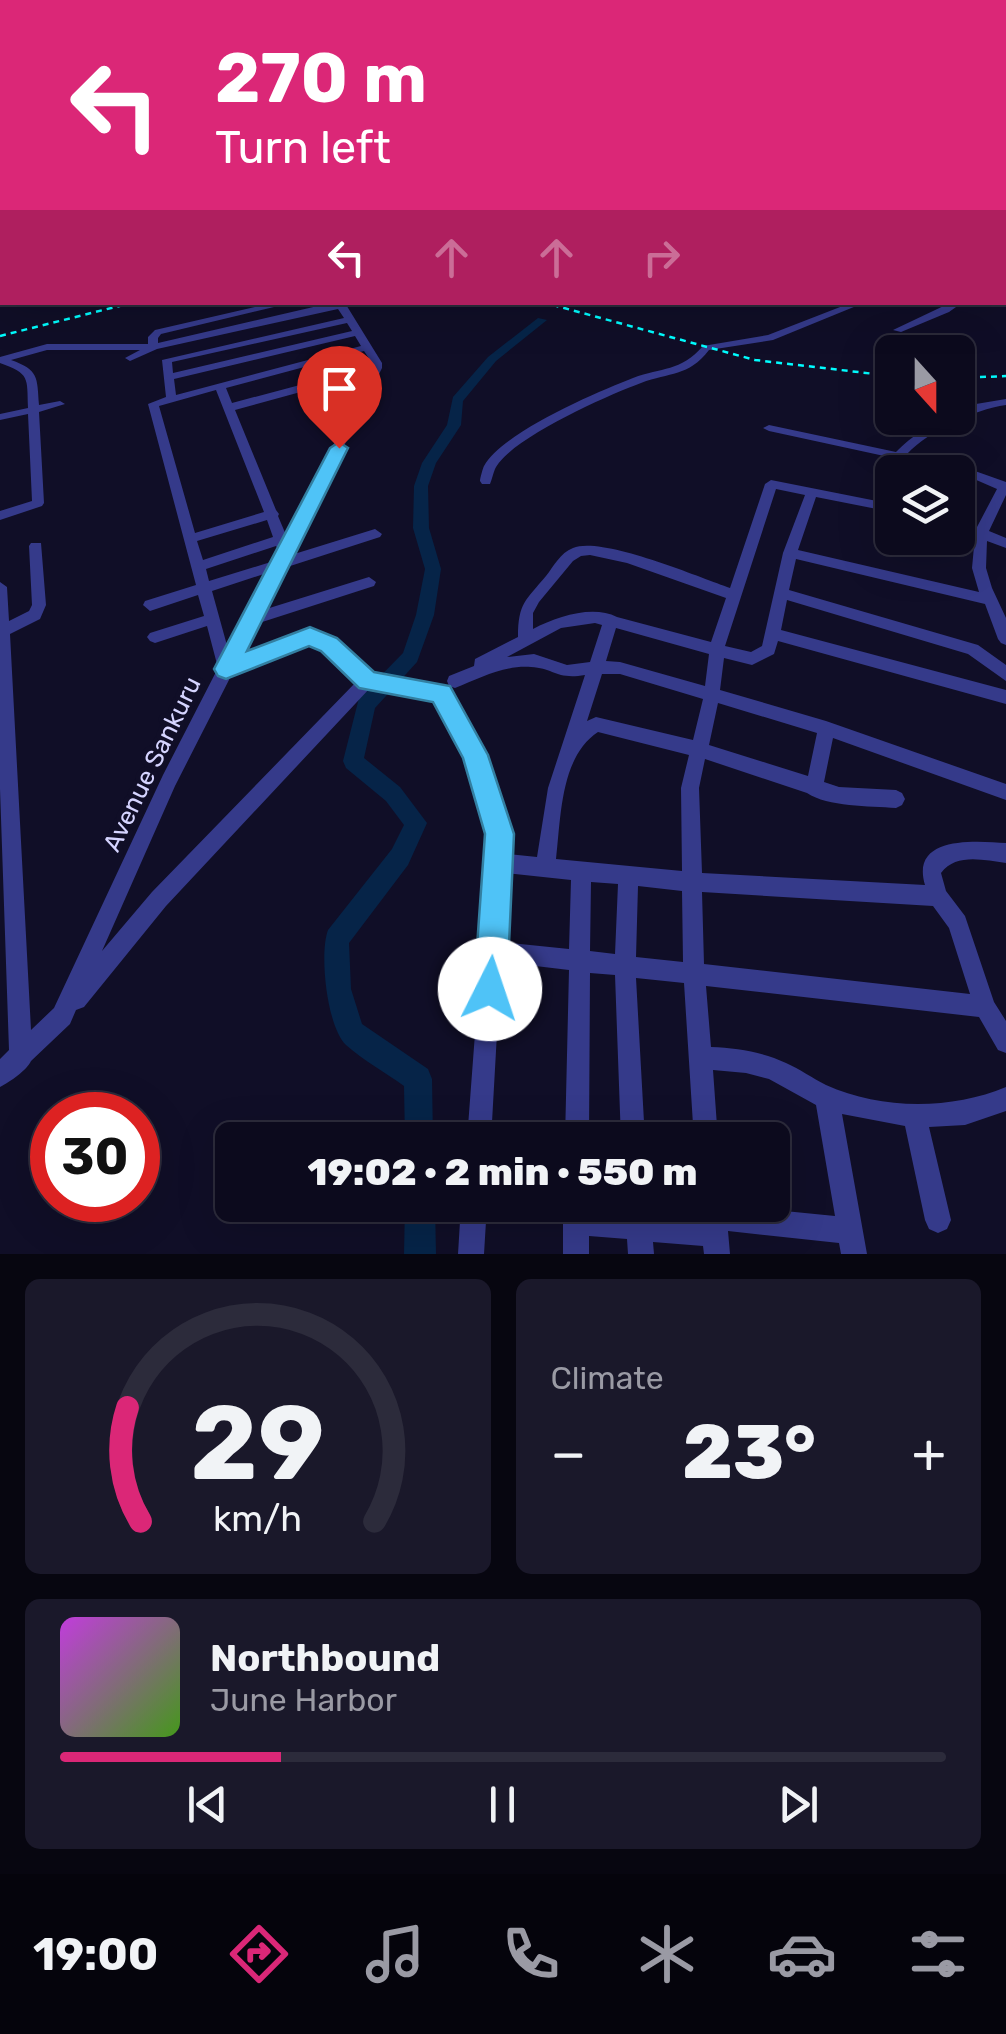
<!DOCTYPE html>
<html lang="en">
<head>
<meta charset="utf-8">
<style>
  :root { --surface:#0c0a1d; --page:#1a182a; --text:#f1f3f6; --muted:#9a9aa4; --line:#2c2b3b; --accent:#db2777 }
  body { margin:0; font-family:Rubik,sans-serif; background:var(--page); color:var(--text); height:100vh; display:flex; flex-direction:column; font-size:38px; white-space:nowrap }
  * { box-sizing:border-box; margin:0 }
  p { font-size:32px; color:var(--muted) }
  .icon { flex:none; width:55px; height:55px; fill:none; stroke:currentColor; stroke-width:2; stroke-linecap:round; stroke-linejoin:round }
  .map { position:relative; height:1254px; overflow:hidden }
  .side { display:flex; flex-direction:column; gap:25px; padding:25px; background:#070610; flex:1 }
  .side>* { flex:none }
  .banner { position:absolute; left:0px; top:0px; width:1008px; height:305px; box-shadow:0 10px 40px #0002,0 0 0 2px var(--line); background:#db2777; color:#fff; overflow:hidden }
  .needle { width:65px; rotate:159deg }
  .controls { position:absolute; left:875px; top:335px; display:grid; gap:20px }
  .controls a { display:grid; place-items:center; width:100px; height:100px; border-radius:15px; background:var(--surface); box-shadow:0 10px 40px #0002,0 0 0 2px var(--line); font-size:50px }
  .speed { position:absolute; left:30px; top:1092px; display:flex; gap:20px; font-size:50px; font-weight:700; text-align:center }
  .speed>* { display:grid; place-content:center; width:130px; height:130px; border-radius:50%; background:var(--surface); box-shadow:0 10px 40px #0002,0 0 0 2px var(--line); line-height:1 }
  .speed .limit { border:15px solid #d22; background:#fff; color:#111 }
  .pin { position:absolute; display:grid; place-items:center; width:85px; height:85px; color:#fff; margin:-102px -42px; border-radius:50% 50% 50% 0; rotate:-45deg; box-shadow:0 0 10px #0007 }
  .pin .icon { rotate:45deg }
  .me { position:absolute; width:110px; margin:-55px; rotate:4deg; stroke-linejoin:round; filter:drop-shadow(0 0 8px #0008) }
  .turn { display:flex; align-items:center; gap:35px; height:210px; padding:0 50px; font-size:45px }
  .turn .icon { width:130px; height:130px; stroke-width:2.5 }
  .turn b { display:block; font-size:70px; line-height:85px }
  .lanes { display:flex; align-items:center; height:95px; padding:0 50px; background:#0003; justify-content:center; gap:50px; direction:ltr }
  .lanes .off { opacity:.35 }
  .big { font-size:75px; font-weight:800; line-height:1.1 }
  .side .widget { flex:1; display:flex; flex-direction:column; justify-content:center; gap:15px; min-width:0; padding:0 35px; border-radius:15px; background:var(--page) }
  .side .dial { align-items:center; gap:0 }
  .dial svg { height:260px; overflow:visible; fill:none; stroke:var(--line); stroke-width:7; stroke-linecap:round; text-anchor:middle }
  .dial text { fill:var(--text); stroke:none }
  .song { display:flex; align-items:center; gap:30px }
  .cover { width:120px; height:120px; border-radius:15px; background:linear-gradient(135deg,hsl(290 70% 55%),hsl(100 70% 35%)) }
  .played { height:10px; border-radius:5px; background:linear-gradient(90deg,var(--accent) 25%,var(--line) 25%) }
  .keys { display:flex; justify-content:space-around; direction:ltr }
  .heat { display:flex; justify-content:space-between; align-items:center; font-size:55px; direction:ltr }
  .side .tiles { flex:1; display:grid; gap:25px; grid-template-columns:1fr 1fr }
  .widget:last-child { grid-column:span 2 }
  .trip { position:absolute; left:215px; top:1122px; width:575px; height:100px; border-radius:15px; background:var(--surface); box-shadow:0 10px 40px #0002,0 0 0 2px var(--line); font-weight:800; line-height:100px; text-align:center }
  .tabs { display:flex; height:160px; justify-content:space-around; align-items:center; background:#05040c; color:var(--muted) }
  .tabs .icon { width:70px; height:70px }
  .tabs .on { color:var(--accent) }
  .tabs b { font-size:45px; color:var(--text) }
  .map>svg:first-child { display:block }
</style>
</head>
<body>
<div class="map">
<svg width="1006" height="1254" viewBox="0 0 1006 1254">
  <rect width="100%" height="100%" fill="#100e27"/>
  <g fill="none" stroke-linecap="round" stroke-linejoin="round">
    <path fill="#062448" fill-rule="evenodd" d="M 538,318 L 547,320 L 496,361 L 463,401 L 461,425 L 436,463 L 428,486 L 429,528 L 441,569 L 434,615 L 417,662 L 375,708 L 364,758 L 400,787 L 427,823 L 408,865 L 349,943 L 351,989 L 362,1024 L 428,1069 L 432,1079 L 433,1140 L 405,1140 L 404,1086 C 386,1073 363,1060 346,1045 C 327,1027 319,954 328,930 L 392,849 L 404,825 L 386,801 L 346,768 L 343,761 L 359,698 L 403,653 L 416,615 L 425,569 L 413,528 L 414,486 L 422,463 L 447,425 L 453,397 L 488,357 Z
      M 405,1205 L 435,1205 L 436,1254 L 404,1254 Z"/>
    <path fill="#353a8a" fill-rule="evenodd" d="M 1005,172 L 1006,172 L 1006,177 L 1005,177 Z
      M 0,188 L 2,188 L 2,192 L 0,193 Z
      M 1005,270 L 1006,270 L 1006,276 L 1005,276 Z
      M 277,302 L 295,302 L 161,334 L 158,338 L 158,343 L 335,302 L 345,303 L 382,363 L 382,368 L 291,555 L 375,529 L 382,534 L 380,537 L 284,568 L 263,610 L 369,577 L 376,582 L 374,586 L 256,624 L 240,656 L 298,632 L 314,631 L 337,643 L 370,675 L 447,688 C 473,735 510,800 507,854 L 537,857 L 548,788 L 585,675 C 556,680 554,668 531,667 C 504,665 480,678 455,688 L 449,686 L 447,681 L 449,676 L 474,666 L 475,659 L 518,637 C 518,603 526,600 546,576 C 554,566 560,553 573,548 C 602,536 698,577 730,588 L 765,484 L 771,480 L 892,504 L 892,512 L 816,497 L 798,550 L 979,592 L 972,568 L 975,536 L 958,529 L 958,520 L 977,527 L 997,489 L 958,472 L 769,431 L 763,428 L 769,425 L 896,452 C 911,437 936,418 958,418 L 958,413 L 976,404 L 1006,399 L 1006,405 C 973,410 930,430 907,454 L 958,465 L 1006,482 L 1006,495 L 989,531 L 1006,538 L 1006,548 L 987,541 L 986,568 L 992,588 L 1006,618 L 1006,645 L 1001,643 L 998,639 L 985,604 L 796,559 L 789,590 L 978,645 L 1006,665 L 1006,681 L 968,654 L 787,600 L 781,630 L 1006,690 L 1006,704 L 778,641 L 774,654 L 752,665 L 724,658 L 720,690 L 826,721 L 1006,784 L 1006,800 L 833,738 L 824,782 L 839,787 L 896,790 L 902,793 L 905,799 L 902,805 L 896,808 C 869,806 828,807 807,793 L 705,759 L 699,788 L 702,873 L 925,885 C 910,835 976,841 1006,843 L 1006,863 C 983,860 956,853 941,873 L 946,891 L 965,916 L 994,1002 L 1006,1021 L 1006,1053 L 998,1050 L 979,1017 L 706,986 L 711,1047 C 737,1048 762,1052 786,1063 C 800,1069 812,1078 826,1085 C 881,1110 951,1110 1006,1087 L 1006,1111 L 965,1125 L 929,1127 L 951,1220 L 947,1229 L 938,1233 L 929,1229 L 925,1220 L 905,1126 L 842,1114 L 867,1254 L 841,1254 L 839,1243 L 728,1231 L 730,1254 L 704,1254 L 703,1246 L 653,1242 L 654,1254 L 628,1254 L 627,1239 L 589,1236 L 589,1254 L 563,1254 L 563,1205 L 589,1205 L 589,1210 L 626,1213 L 625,1205 L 651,1205 L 652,1215 L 701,1220 L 699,1205 L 725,1205 L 835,1216 L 816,1105 L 769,1079 L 746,1073 L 713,1070 L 718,1140 L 694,1140 L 684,983 L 636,978 L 645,1140 L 621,1140 L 615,975 L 590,973 L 589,1140 L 565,1140 L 569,970 L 501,962 L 491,1140 L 467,1140 L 490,834 L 467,757 L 436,699 L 370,688 L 166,906 L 84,1007 L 76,1010 L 70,1024 L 31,1061 C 27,1070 10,1082 0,1087 L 0,1059 L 9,1050 L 0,789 L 0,582 L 7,587 L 9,621 L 29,611 L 32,605 L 29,546 L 31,543 L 41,543 L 46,605 L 40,619 L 10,634 L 31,1030 L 54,1008 L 163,775 L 218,668 L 207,626 L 155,643 L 150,641 L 147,637 L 150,633 L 204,616 L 198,595 L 150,611 L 143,605 L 145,601 L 196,585 L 148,404 L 166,397 L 162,360 L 344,318 L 338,309 L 157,349 L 130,361 L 125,358 L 140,350 L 47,350 L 11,360 C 39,370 37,377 39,405 L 60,401 L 65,404 L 39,412 L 44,503 L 42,506 L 0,520 L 0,511 L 32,501 L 28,414 L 0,420 L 0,414 L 28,408 C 27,377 30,374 0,363 L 0,357 L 47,344 L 148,344 L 148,337 L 155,330 ZM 347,323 L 352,331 L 173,373 L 172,362 ZM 355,336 L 361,346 L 176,395 L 174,379 ZM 364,351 L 372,363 L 371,366 L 232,403 L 226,388 ZM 370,373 L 369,377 L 286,535 L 278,516 L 279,514 L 276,510 L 235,410 ZM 216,390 L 264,512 L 195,533 L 159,406 ZM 776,489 L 805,495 L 783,553 L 762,646 L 751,652 L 725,646 ZM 267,520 L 273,537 L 203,560 L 197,541 ZM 276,546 L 279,551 L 274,561 L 209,581 L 206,569 ZM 590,555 L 627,563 L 726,598 L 711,642 L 617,617 C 593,605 558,616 533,629 L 533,613 L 539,602 L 573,561 L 581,556 ZM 267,573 L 228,649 L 212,591 ZM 595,623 L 602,625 L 590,662 L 567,665 L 534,654 L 507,657 L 561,628 ZM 616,628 L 709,654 L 705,686 L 620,662 L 606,661 ZM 304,642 C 328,646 338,667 356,682 L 152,892 L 102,951 L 175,786 L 232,674 ZM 602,674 L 620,674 L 703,699 L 693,740 L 596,717 L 587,721 ZM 718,703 L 817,733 L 808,776 L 709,745 ZM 598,732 L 689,755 L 681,788 L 682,871 L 556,859 C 561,818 560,757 598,732 ZM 506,873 L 571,880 L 569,949 L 502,942 ZM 591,882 L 618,884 L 615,954 L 590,951 ZM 638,886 L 682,891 L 683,962 L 636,957 ZM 702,892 L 933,906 L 949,928 L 970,994 L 704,964 Z
      M 853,302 L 866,302 L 773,340 L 709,350 C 688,377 670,372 641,383 C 608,395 509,439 495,469 C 493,474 492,479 490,484 L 482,484 L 480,481 C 480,478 483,468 484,466 C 503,432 597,392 633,378 C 662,367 680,372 703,346 L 768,335 Z
      M 952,302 L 963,302 L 949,312 L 901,332 L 893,330 Z
      M 461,1205 L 487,1205 L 484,1254 L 458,1254 Z"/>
    <path stroke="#00fdff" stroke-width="2.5" stroke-dasharray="6 5" stroke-linecap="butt" d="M 542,302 L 755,360 L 892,376
      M 0,336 L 135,302
      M 958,378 L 1006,376"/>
  </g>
  <linearGradient id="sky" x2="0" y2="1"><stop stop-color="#090815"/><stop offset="0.43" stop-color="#313652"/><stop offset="1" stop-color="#313652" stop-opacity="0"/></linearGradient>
  <rect width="1006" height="307" fill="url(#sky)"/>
  <path fill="#4fc3f7" stroke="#337fa1" stroke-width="2.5" d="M 339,442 L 348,448 L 247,651 L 310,627 L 337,638 L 374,672 L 450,686 L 488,755 L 514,834 L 507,989 L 502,1001 L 490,1005 L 479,1001 L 474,989 L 485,834 L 463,758 L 433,702 L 359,688 L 321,651 L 309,646 L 226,679 L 218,676 L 214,669 L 330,448 Z"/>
  <g text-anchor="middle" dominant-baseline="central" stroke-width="10" stroke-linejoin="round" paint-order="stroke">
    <g font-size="25" fill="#d5d4ff" stroke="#100e27">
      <text transform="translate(152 764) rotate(-64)">Avenue Sankuru</text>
    </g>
  </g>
</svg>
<div class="controls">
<a><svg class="needle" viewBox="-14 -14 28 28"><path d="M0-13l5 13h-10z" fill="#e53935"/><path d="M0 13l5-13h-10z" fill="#9a9aa4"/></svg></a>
<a><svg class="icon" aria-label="layers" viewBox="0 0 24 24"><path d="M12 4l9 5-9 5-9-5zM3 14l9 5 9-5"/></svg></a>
</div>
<div class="speed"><div class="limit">30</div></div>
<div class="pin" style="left:339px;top:448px;background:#d93025"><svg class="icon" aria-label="arrive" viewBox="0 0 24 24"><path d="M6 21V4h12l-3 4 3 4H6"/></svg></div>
<svg class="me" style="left:490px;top:989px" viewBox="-20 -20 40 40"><circle r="19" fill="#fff"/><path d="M0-13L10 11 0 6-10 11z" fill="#4fc3f7"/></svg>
<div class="trip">19:02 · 2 min · 550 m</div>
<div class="banner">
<div class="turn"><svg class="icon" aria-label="left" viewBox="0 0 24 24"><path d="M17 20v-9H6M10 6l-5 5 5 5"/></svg><div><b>270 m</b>Turn left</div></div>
<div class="lanes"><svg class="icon" aria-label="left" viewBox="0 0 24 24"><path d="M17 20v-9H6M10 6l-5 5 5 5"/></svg><svg class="icon off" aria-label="ahead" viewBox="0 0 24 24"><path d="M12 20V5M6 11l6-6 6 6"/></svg><svg class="icon off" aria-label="ahead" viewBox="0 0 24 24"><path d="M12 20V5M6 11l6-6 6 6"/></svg><svg class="icon off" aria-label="right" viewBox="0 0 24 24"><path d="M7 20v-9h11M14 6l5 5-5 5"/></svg></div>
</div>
</div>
<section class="side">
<div class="tiles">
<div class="widget dial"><svg viewBox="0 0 100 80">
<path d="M14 69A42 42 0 1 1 86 69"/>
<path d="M14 69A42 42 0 0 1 10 34" stroke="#db2777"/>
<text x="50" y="56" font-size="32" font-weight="700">29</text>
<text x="50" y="72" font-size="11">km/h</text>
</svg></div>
<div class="widget"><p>Climate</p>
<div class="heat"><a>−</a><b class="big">23°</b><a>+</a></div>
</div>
<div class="widget">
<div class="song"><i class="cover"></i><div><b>Northbound</b><p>June Harbor</p></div></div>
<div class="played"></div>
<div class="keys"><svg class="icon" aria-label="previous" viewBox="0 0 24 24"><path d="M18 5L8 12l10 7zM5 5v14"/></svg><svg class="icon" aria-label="pause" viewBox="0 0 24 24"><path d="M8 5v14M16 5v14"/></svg><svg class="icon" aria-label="next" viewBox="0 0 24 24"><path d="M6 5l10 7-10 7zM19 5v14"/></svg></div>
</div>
</div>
</section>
<nav class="tabs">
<b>19:00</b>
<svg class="icon on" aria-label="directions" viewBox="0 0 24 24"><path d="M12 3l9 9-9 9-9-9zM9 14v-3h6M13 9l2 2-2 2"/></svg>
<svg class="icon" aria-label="music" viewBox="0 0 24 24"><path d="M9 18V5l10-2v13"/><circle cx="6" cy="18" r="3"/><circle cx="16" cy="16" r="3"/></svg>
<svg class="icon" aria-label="phone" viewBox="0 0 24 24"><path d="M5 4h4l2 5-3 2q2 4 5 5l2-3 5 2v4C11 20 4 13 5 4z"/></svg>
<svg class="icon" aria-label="climate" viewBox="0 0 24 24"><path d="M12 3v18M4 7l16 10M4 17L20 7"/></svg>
<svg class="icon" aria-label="car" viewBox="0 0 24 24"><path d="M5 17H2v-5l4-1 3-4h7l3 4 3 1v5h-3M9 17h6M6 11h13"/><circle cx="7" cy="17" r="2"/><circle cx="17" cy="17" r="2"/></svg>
<svg class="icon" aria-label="filters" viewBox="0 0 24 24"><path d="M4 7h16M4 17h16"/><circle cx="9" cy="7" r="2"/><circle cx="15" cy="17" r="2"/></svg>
</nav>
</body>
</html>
